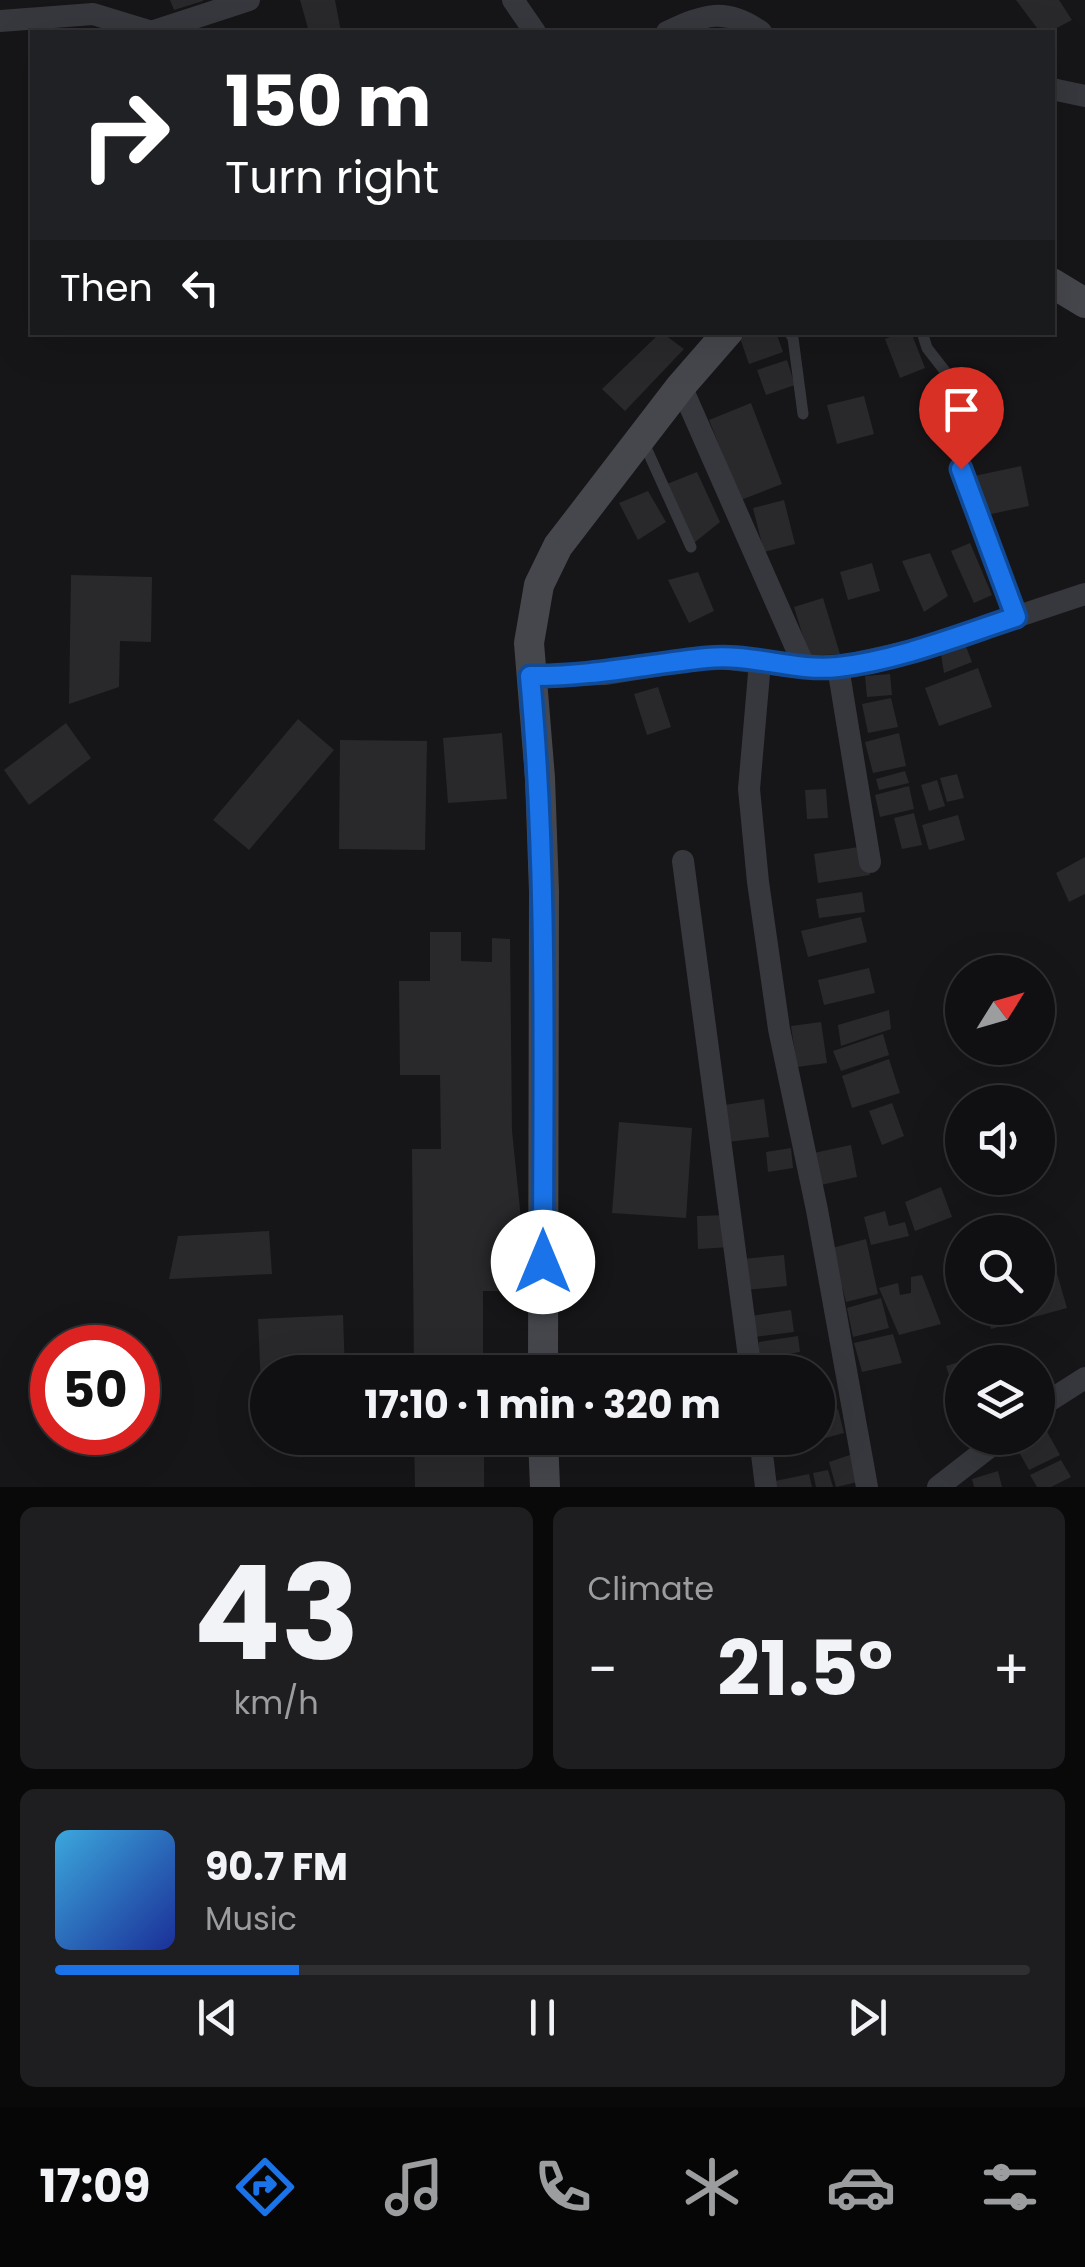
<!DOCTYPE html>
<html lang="en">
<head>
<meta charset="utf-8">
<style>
  :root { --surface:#101012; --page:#1e1e20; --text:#f1f3f6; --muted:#9c9d9f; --line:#303032; --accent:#1a73e8 }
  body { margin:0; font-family:Poppins,sans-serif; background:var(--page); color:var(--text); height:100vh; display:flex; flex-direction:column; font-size:38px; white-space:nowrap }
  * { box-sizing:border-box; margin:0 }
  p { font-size:32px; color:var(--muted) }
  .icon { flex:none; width:55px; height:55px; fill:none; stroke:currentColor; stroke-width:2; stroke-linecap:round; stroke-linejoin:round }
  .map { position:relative; height:1487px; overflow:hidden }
  .drawer { display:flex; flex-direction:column; gap:20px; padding:20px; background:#09090a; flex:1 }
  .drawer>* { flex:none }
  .banner { position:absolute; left:30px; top:30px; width:1025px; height:305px; border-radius:0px; box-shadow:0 10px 40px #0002,0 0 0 2px var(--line); background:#202124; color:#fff; overflow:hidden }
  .needle { width:65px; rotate:53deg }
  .buttons { position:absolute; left:945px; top:955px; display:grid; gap:20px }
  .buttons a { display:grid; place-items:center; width:110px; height:110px; border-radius:50%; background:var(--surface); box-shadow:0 10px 40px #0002,0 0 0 2px var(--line); font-size:50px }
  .speed { position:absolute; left:30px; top:1325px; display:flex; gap:20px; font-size:50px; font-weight:700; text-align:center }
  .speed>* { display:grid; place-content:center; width:130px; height:130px; border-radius:50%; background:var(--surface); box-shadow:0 10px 40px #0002,0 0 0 2px var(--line); line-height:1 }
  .speed .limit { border:15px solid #d22; background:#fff; color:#111 }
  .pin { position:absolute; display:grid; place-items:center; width:85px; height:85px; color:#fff; margin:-102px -42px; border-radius:50% 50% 50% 0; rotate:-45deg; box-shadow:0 0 10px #0007 }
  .pin .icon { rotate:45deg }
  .me { position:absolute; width:110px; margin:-55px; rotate:0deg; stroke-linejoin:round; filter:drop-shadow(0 0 8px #0008) }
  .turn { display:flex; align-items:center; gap:35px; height:210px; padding:0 30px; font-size:45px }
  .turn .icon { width:130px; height:130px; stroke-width:2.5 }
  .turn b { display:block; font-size:70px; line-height:85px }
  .then { display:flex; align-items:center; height:95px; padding:0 30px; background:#0003; gap:20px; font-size:38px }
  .big { font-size:75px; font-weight:700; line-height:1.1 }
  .drawer .tile { flex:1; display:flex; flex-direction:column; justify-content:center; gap:15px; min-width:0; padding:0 35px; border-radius:15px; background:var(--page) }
  .drawer .dial { align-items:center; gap:0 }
  .dial b { font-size:130px; line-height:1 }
  .song { display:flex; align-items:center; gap:30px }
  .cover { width:120px; height:120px; border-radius:15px; background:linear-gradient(135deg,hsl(200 70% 55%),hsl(230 70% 35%)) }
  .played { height:10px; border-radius:5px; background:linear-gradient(90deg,var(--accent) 25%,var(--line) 25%) }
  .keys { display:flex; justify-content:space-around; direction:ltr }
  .heat { display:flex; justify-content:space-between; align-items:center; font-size:55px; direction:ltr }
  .drawer .tiles { flex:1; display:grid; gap:20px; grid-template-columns:1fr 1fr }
  .tile:last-child { grid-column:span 2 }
  .trip { position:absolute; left:250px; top:1355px; width:585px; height:100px; border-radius:50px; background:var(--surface); box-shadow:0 10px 40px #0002,0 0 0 2px var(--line); font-weight:700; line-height:100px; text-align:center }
  .tab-bar { display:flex; height:160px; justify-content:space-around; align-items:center; background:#060607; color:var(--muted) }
  .tab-bar .icon { width:70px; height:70px }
  .tab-bar .active { color:var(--accent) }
  .tab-bar b { font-size:45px; color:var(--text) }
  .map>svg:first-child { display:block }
</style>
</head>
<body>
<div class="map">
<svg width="1085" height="1487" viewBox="0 0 1085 1487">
  <rect width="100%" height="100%" fill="#161618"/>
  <path fill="#29292c" d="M 170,0 L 203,0 L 203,1 L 174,10 Z
    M 300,0 L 335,0 L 341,32 L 309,32 Z
    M 1016,0 L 1059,0 L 1072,20 L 1049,32 L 1040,32 Z
    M 661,332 L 684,349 L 625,411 L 602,389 Z
    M 757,332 L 776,332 L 783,352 L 749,364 L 740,338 Z
    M 902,332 L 911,332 L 925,368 L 900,378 L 885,339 Z
    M 787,360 L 795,385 L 766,395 L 757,370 Z
    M 864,396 L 874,434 L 837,444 L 827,405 Z
    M 751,403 L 782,484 L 741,500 L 709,420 Z
    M 1021,466 L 1029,506 L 982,516 L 974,476 Z
    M 697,472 L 720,522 L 694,543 L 667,484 Z
    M 648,491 L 666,522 L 638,540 L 619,503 Z
    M 784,500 L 795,544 L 764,552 L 753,508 Z
    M 970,543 L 992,595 L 974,603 L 951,551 Z
    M 930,553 L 948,596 L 924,612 L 902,561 Z
    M 872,563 L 880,591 L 848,600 L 840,572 Z
    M 698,572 L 714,611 L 689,623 L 668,580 Z
    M 71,575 L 152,577 L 151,642 L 120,641 L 119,687 L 69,704 Z
    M 823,598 L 840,654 L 809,656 L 794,607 Z
    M 963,639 L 972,662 L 944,673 L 940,648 Z
    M 978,668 L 992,707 L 939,726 L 925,688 Z
    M 890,674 L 892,695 L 867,697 L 865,676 Z
    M 658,687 L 671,727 L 647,735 L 634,694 Z
    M 891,698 L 898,727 L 868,733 L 862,704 Z
    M 298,719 L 334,750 L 249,850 L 213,820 Z
    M 66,723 L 91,758 L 29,805 L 4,770 Z
    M 502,733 L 507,799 L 448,803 L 443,738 Z
    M 899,733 L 906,766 L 873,773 L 865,742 Z
    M 340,740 L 427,741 L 425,850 L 339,849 Z
    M 905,771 L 909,783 L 879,790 L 876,779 Z
    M 957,774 L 964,798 L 947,802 L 940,778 Z
    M 937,780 L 945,806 L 929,811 L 921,785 Z
    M 909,786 L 914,809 L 880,817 L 875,795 Z
    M 826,789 L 828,818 L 807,819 L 805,790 Z
    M 914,813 L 922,845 L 902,849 L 894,818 Z
    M 958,815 L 965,840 L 929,850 L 922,825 Z
    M 865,846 L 870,875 L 818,883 L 814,854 Z
    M 1085,857 L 1085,894 L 1069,902 L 1056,873 Z
    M 862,892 L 865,912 L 819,918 L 816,899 Z
    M 861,917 L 867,942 L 808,957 L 801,931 Z
    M 430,932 L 461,932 L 461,961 L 492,962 L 492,938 L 510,939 L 512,1131 L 521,1219 L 522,1291 L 483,1291 L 483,1372 L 414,1372 L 412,1149 L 441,1149 L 440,1075 L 400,1075 L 399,981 L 430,981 Z
    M 869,968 L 875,993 L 824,1005 L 818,980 Z
    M 889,1010 L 891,1029 L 841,1046 L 838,1025 Z
    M 821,1022 L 827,1063 L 797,1067 L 791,1026 Z
    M 883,1034 L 889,1055 L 841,1071 L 833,1051 Z
    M 889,1059 L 900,1093 L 852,1108 L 842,1076 Z
    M 764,1099 L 769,1137 L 728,1142 L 724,1105 Z
    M 892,1103 L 904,1136 L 882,1145 L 869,1111 Z
    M 619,1122 L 692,1128 L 686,1218 L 612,1213 Z
    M 851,1145 L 857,1177 L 816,1186 L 809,1154 Z
    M 791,1148 L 793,1168 L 768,1172 L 766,1152 Z
    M 941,1187 L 952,1217 L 915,1231 L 905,1202 Z
    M 885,1211 L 889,1226 L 905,1222 L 909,1236 L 871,1245 L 864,1217 Z
    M 729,1215 L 731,1247 L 698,1249 L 697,1216 Z
    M 269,1231 L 272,1274 L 169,1279 L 178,1236 Z
    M 866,1239 L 878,1294 L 846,1302 L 832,1248 Z
    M 784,1255 L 787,1286 L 745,1290 L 742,1259 Z
    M 1056,1270 L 1067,1308 L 991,1329 L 985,1308 L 1038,1308 L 1038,1275 Z
    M 922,1275 L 941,1324 L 899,1335 L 879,1288 L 898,1283 L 900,1295 L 911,1293 L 911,1277 Z
    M 881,1298 L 889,1328 L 853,1337 L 847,1308 Z
    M 791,1310 L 794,1332 L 754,1337 L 751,1316 Z
    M 343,1315 L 345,1372 L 268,1372 L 268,1410 L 262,1410 L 258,1319 Z
    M 893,1334 L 902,1363 L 862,1372 L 854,1343 Z
    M 798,1336 L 800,1352 L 757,1359 L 759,1342 Z
    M 799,1355 L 802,1372 L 761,1372 L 759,1361 Z
    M 979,1356 L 981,1362 L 962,1362 L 962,1416 L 946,1366 Z
    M 838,1409 L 844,1433 L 818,1440 L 818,1414 Z
    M 1045,1428 L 1060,1455 L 1029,1470 L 1015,1445 L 1028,1438 L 1038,1438 L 1038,1432 Z
    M 414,1438 L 484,1438 L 484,1487 L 415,1487 Z
    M 853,1454 L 862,1481 L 836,1487 L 829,1462 Z
    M 1061,1460 L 1071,1477 L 1051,1487 L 1037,1487 L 1030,1475 Z
    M 828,1470 L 833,1487 L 816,1487 L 813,1473 Z
    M 998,1471 L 1002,1487 L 974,1487 L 972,1479 Z
    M 809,1474 L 812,1487 L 776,1487 L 775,1481 Z"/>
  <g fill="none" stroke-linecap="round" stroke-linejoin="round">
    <path stroke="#37383d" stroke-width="11" d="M 789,332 L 793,338 L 803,414
      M 922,332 L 927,348 L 962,393
      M 643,441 L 691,547
      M 961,469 L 1016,617"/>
    <path stroke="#37383d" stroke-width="22" d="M 513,0 L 535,32
      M 0,21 L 93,14 L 152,32
      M 151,32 L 249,0
      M 667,32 C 704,15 725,6 761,32
      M 1052,89 L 1085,96
      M 681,386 L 805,668
      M 760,662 L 749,789 L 758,882 L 779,1029 L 817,1210 L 867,1487
      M 838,667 L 870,862
      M 531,676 L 606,674 L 712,657 L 805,668 L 838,667 L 919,649 L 1085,594
      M 683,861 L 751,1372
      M 1038,1408 L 1085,1378
      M 760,1438 L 766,1487
      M 938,1487 L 1001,1438"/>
    <path stroke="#45474d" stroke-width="30" d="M 1052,283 L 1085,303
      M 543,1372 L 544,892 L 540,778 L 529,643 L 539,585 L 558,546 L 681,386 L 728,332
      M 543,1438 L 545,1487"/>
  </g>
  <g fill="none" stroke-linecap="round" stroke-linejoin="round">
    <g stroke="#114b97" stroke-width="25">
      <path id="route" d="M 543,1262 C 543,1067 548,871 530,676 C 591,677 647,664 707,658 C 750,653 794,672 838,667 C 899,660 958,636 1016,617 L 961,469"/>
    </g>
    <use href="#route" stroke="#1a73e8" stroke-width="18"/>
  </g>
</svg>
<div class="buttons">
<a><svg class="needle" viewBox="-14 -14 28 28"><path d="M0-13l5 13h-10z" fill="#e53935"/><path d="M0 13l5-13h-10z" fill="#9c9d9f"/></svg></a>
<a><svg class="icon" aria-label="sound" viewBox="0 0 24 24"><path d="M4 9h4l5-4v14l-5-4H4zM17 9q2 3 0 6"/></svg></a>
<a><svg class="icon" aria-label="search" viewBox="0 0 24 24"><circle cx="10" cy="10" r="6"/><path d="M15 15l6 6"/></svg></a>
<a><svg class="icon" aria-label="layers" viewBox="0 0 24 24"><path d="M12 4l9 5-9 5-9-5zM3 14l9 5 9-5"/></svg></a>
</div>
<div class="speed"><div class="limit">50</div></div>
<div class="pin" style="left:961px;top:469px;background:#d93025"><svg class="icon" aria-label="arrive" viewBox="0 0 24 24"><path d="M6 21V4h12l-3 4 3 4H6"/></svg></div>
<svg class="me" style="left:543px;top:1262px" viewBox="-20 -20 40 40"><circle r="19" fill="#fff"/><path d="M0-13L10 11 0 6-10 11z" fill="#1a73e8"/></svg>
<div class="trip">17:10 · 1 min · 320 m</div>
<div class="banner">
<div class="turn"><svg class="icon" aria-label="right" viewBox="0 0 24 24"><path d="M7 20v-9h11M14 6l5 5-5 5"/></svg><div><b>150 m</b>Turn right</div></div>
<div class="then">Then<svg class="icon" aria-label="left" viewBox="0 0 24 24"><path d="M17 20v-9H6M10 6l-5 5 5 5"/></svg></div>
</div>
</div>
<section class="drawer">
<div class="tiles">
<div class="tile dial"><b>43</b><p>km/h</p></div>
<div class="tile"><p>Climate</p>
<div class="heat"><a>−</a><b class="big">21.5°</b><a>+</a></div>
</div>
<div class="tile">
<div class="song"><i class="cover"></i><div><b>90.7 FM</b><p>Music</p></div></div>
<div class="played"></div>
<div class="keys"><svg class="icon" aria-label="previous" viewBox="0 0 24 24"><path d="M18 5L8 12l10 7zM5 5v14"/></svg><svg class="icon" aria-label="pause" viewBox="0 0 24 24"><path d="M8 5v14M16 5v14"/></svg><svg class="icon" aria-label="next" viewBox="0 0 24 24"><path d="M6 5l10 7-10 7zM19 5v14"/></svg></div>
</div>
</div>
</section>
<nav class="tab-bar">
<b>17:09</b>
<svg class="icon active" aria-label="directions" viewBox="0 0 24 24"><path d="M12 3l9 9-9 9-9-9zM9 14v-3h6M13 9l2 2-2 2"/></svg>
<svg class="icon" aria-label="music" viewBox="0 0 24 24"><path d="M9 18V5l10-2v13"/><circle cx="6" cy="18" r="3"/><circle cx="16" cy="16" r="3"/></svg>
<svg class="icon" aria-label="phone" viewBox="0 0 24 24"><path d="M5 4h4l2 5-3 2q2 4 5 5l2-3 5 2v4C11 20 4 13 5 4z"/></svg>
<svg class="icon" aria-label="climate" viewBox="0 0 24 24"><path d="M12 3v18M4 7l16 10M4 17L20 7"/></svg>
<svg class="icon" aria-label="car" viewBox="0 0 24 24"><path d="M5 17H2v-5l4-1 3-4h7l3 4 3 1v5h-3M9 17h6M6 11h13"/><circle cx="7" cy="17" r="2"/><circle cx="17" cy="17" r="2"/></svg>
<svg class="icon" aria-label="filters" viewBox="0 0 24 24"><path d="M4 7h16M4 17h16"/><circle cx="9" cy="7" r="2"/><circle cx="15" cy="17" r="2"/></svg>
</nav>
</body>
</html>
